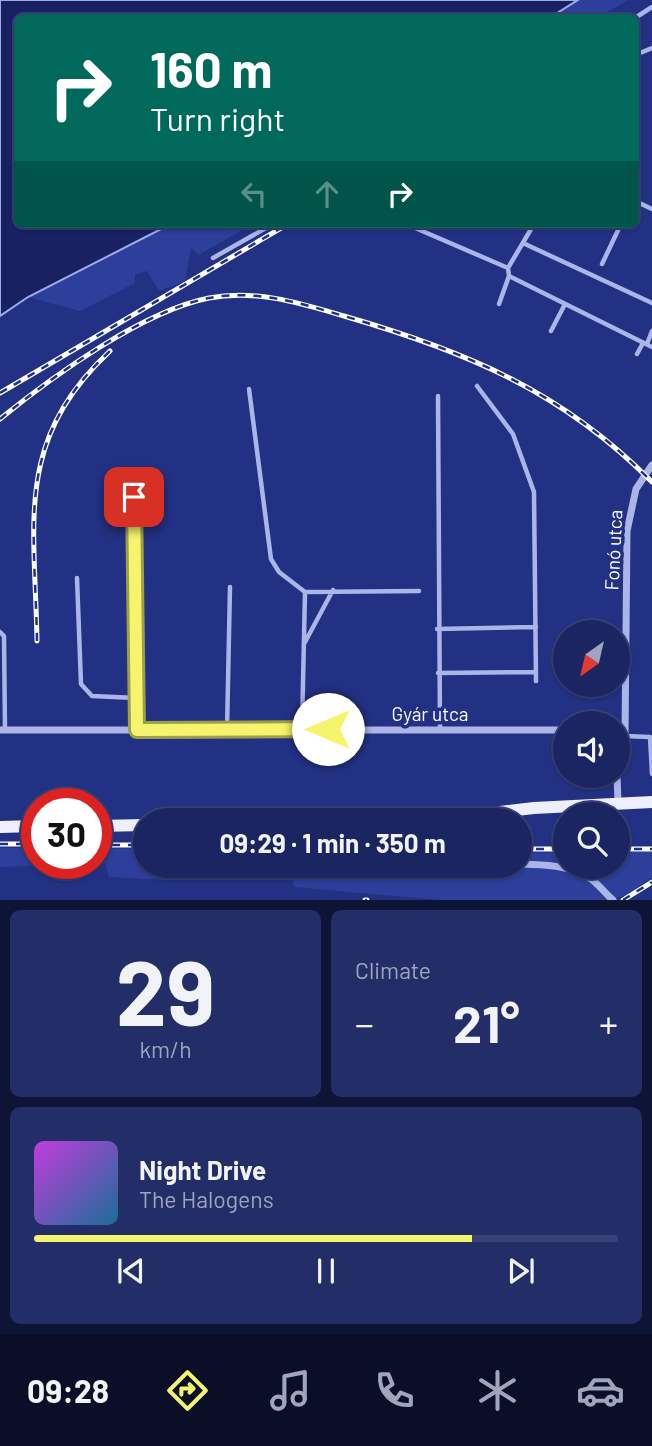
<!DOCTYPE html>
<html lang="en">
<head>
<meta charset="utf-8">
<style>
  :root { --surface:#1a2562; --page:#232d68; --text:#f1f3f6; --muted:#9fa5be; --line:#384277; --accent:#f4f46d }
  body { margin:0; font-family:Barlow,sans-serif; background:var(--page); color:var(--text); height:100vh; display:flex; flex-direction:column; font-size:26px; white-space:nowrap }
  * { box-sizing:border-box; margin:0 }
  p { font-size:23px; color:var(--muted) }
  .icon { flex:none; width:38px; height:38px; fill:none; stroke:currentColor; stroke-width:2; stroke-linecap:round; stroke-linejoin:round }
  .map { position:relative; height:900px; overflow:hidden }
  .drawer { display:flex; flex-direction:column; gap:10px; padding:10px; background:#0e1436; flex:1 }
  .drawer>* { flex:none }
  .top-card { position:absolute; left:14px; top:14px; width:625px; height:214px; border-radius:10px; box-shadow:0 2px 5px #0004,0 0 0 2px var(--line); background:#00695c; color:#fff; overflow:hidden }
  .needle { width:46px; rotate:214deg }
  .controls { position:absolute; left:553px; top:620px; display:grid; gap:14px }
  .controls a { display:grid; place-items:center; width:77px; height:77px; border-radius:50%; background:var(--surface); box-shadow:0 2px 5px #0004,0 0 0 2px var(--line); font-size:35px }
  .speed { position:absolute; left:21px; top:788px; display:flex; gap:14px; font-size:35px; font-weight:700; text-align:center }
  .speed>* { display:grid; place-content:center; width:91px; height:91px; border-radius:50%; background:var(--surface); box-shadow:0 2px 5px #0004,0 0 0 2px var(--line); line-height:1 }
  .speed .limit { border:10px solid #d22; background:#fff; color:#111 }
  .pin { position:absolute; display:grid; place-items:center; width:60px; height:60px; color:#fff; margin:-30px; border-radius:14px; box-shadow:0 4px 10px #0006 }
  .me { position:absolute; width:77px; margin:-38px; rotate:270deg; stroke-linejoin:round; filter:drop-shadow(0 0 5px #0008) }
  .turn { display:flex; align-items:center; gap:24px; height:147px; padding:0 21px; font-size:32px }
  .turn .icon { width:91px; height:91px; stroke-width:2.5 }
  .turn b { display:block; font-size:49px; line-height:60px }
  .lanes { display:flex; align-items:center; height:66px; padding:0 21px; background:#0003; justify-content:center; gap:35px; direction:ltr }
  .lanes .off { opacity:.35 }
  .big { font-size:52px; font-weight:700; line-height:1.1 }
  .drawer .card { flex:1; display:flex; flex-direction:column; justify-content:center; gap:10px; min-width:0; padding:0 24px; border-radius:10px; background:var(--page) }
  .drawer .dial { align-items:center; gap:0 }
  .dial b { font-size:91px; line-height:1 }
  .song { display:flex; align-items:center; gap:21px }
  .cover { width:84px; height:84px; border-radius:10px; background:linear-gradient(135deg,hsl(290 70% 55%),hsl(200 70% 35%)) }
  .played { height:7px; border-radius:4px; background:linear-gradient(90deg,var(--accent) 75%,var(--line) 75%) }
  .keys { display:flex; justify-content:space-around; direction:ltr }
  .heat { display:flex; justify-content:space-between; align-items:center; font-size:38px; direction:ltr }
  .drawer .tiles { flex:1; display:grid; gap:10px; grid-template-columns:1fr 1fr }
  .card:last-child { grid-column:span 2 }
  .trip { position:absolute; left:133px; top:808px; width:399px; height:70px; border-radius:35px; background:var(--surface); box-shadow:0 2px 5px #0004,0 0 0 2px var(--line); font-weight:700; line-height:70px; text-align:center }
  .dock { display:flex; height:112px; justify-content:space-around; align-items:center; background:#0a0f27; color:var(--muted) }
  .dock .icon { width:49px; height:49px }
  .dock .current { color:var(--accent) }
  .dock b { font-size:32px; color:var(--text) }
  .map>svg:first-child { display:block }
</style>
</head>
<body>
<div class="map">
<svg width="652" height="900" viewBox="0 0 652 900">
  <rect width="100%" height="100%" fill="#223183"/>
  <path fill="#2d3e9b" d="M 578,0 L 628,0 L 599,17 L 549,18 Z
    M 171,224 L 253,224 L 198,255 L 191,247 L 185,281 L 159,291 L 147,271 L 135,275 L 135,283 L 80,311 L 28,297 Z
    M 0,848 L 37,848 L 37,863 L 96,863 L 96,848 L 145,849 L 145,866 L 520,866 L 520,853 L 565,852 L 565,866 L 618,866 L 618,852 L 652,851 L 652,878 L 626,895 L 610,900 L 439,900 L 294,887 L 292,873 L 167,880 L 109,877 L 105,863 L 0,867 Z"/>
  <path fill="#182263" stroke="#9face9" stroke-width="2" d="M 0,0 L 578,0 L 549,18 L 18,18 L 18,224 L 171,224 L 28,297 L 0,316 Z"/>
  <g fill="none" stroke-linecap="round" stroke-linejoin="round">
    <path stroke="#abb5e8" stroke-width="4.5" d="M 635,18 L 652,7
      M 635,55 L 652,48
      M 635,201 L 652,209
      M 406,224 L 508,268
      M 534,224 L 508,268 L 509,276 L 652,347
      M 525,244 L 652,303
      M 213,258 L 273,224
      M 602,264 L 621,224
      M 499,304 L 509,276
      M 551,331 L 565,304
      M 647,344 L 652,331
      M 637,354 L 643,343
      M 477,386 L 513,434 L 534,492 L 536,681
      M 249,389 L 271,559 L 279,572 L 305,592
      M 438,396 L 440,729
      M 134,497 L 137,730
      M 77,578 L 81,684 L 92,696 L 136,698
      M 437,629 L 536,627
      M 0,632 L 4,636 L 5,730
      M 304,644 L 333,590
      M 438,673 L 536,672
      M 302,729 L 305,592 L 419,591
      M 227,730 L 230,587
      M 625,736 L 650,737 L 652,774"/>
    <path stroke="#abb5e8" stroke-width="7" d="M 0,730 L 565,730
      M 618,767 L 625,736 L 627,531 L 636,489 L 652,465
      M 617,775 L 618,802
      M 440,869 C 481,868 548,856 585,875 C 596,880 603,892 613,900"/>
    <path stroke="#edeffe" stroke-width="12" d="M 423,821 L 534,808 L 652,802
      M 96,826 L 145,825
      M 0,827 L 37,826"/>
    <g stroke="#fff" stroke-width="5">
      <path id="rail" d="M 0,393 L 288,224
        M 0,419 C 53,376 143,311 209,298 C 255,289 300,303 344,316 C 465,351 562,391 652,482
        M 37,641 C 35,521 14,441 110,351
        M 0,844 L 37,844
        M 96,845 L 145,845
        M 520,849 L 565,849
        M 618,849 L 652,849
        M 365,900 L 367,900
        M 623,900 L 652,882"/>
    </g>
    <use href="#rail" stroke="#223183" stroke-width="2.5" stroke-dasharray="8" stroke-linecap="butt"/>
  </g>
  <g fill="none" stroke-linecap="round" stroke-linejoin="round">
    <g stroke="#9f9f47" stroke-width="18">
      <path id="route" d="M 134,497 L 137,730 L 328,729"/>
    </g>
    <use href="#route" stroke="#f4f46d" stroke-width="12"/>
  </g>
  <g text-anchor="middle" dominant-baseline="central" stroke-width="7" stroke-linejoin="round" paint-order="stroke">
    <g font-size="19" fill="#fff" stroke="#223183">
      <text transform="translate(613 550) rotate(-87)">Fonó utca</text>
      <text x="430" y="713">Gyár utca</text>
    </g>
  </g>
</svg>
<div class="controls">
<a><svg class="needle" viewBox="-14 -14 28 28"><path d="M0-13l5 13h-10z" fill="#e53935"/><path d="M0 13l5-13h-10z" fill="#9fa5be"/></svg></a>
<a><svg class="icon" aria-label="sound" viewBox="0 0 24 24"><path d="M4 9h4l5-4v14l-5-4H4zM17 9q2 3 0 6"/></svg></a>
<a><svg class="icon" aria-label="search" viewBox="0 0 24 24"><circle cx="10" cy="10" r="6"/><path d="M15 15l6 6"/></svg></a>
</div>
<div class="speed"><div class="limit">30</div></div>
<div class="pin" style="left:134px;top:497px;background:#d93025"><svg class="icon" aria-label="arrive" viewBox="0 0 24 24"><path d="M6 21V4h12l-3 4 3 4H6"/></svg></div>
<svg class="me" style="left:328px;top:729px" viewBox="-20 -20 40 40"><circle r="19" fill="#fff"/><path d="M0-13L10 11 0 6-10 11z" fill="#f4f46d"/></svg>
<div class="trip">09:29 · 1 min · 350 m</div>
<div class="top-card">
<div class="turn"><svg class="icon" aria-label="right" viewBox="0 0 24 24"><path d="M7 20v-9h11M14 6l5 5-5 5"/></svg><div><b>160 m</b>Turn right</div></div>
<div class="lanes"><svg class="icon off" aria-label="left" viewBox="0 0 24 24"><path d="M17 20v-9H6M10 6l-5 5 5 5"/></svg><svg class="icon off" aria-label="ahead" viewBox="0 0 24 24"><path d="M12 20V5M6 11l6-6 6 6"/></svg><svg class="icon" aria-label="right" viewBox="0 0 24 24"><path d="M7 20v-9h11M14 6l5 5-5 5"/></svg></div>
</div>
</div>
<section class="drawer">
<div class="tiles">
<div class="card dial"><b>29</b><p>km/h</p></div>
<div class="card"><p>Climate</p>
<div class="heat"><a>−</a><b class="big">21°</b><a>+</a></div>
</div>
<div class="card">
<div class="song"><i class="cover"></i><div><b>Night Drive</b><p>The Halogens</p></div></div>
<div class="played"></div>
<div class="keys"><svg class="icon" aria-label="previous" viewBox="0 0 24 24"><path d="M18 5L8 12l10 7zM5 5v14"/></svg><svg class="icon" aria-label="pause" viewBox="0 0 24 24"><path d="M8 5v14M16 5v14"/></svg><svg class="icon" aria-label="next" viewBox="0 0 24 24"><path d="M6 5l10 7-10 7zM19 5v14"/></svg></div>
</div>
</div>
</section>
<nav class="dock">
<b>09:28</b>
<svg class="icon current" aria-label="directions" viewBox="0 0 24 24"><path d="M12 3l9 9-9 9-9-9zM9 14v-3h6M13 9l2 2-2 2"/></svg>
<svg class="icon" aria-label="music" viewBox="0 0 24 24"><path d="M9 18V5l10-2v13"/><circle cx="6" cy="18" r="3"/><circle cx="16" cy="16" r="3"/></svg>
<svg class="icon" aria-label="phone" viewBox="0 0 24 24"><path d="M5 4h4l2 5-3 2q2 4 5 5l2-3 5 2v4C11 20 4 13 5 4z"/></svg>
<svg class="icon" aria-label="climate" viewBox="0 0 24 24"><path d="M12 3v18M4 7l16 10M4 17L20 7"/></svg>
<svg class="icon" aria-label="car" viewBox="0 0 24 24"><path d="M5 17H2v-5l4-1 3-4h7l3 4 3 1v5h-3M9 17h6M6 11h13"/><circle cx="7" cy="17" r="2"/><circle cx="17" cy="17" r="2"/></svg>
</nav>
</body>
</html>
